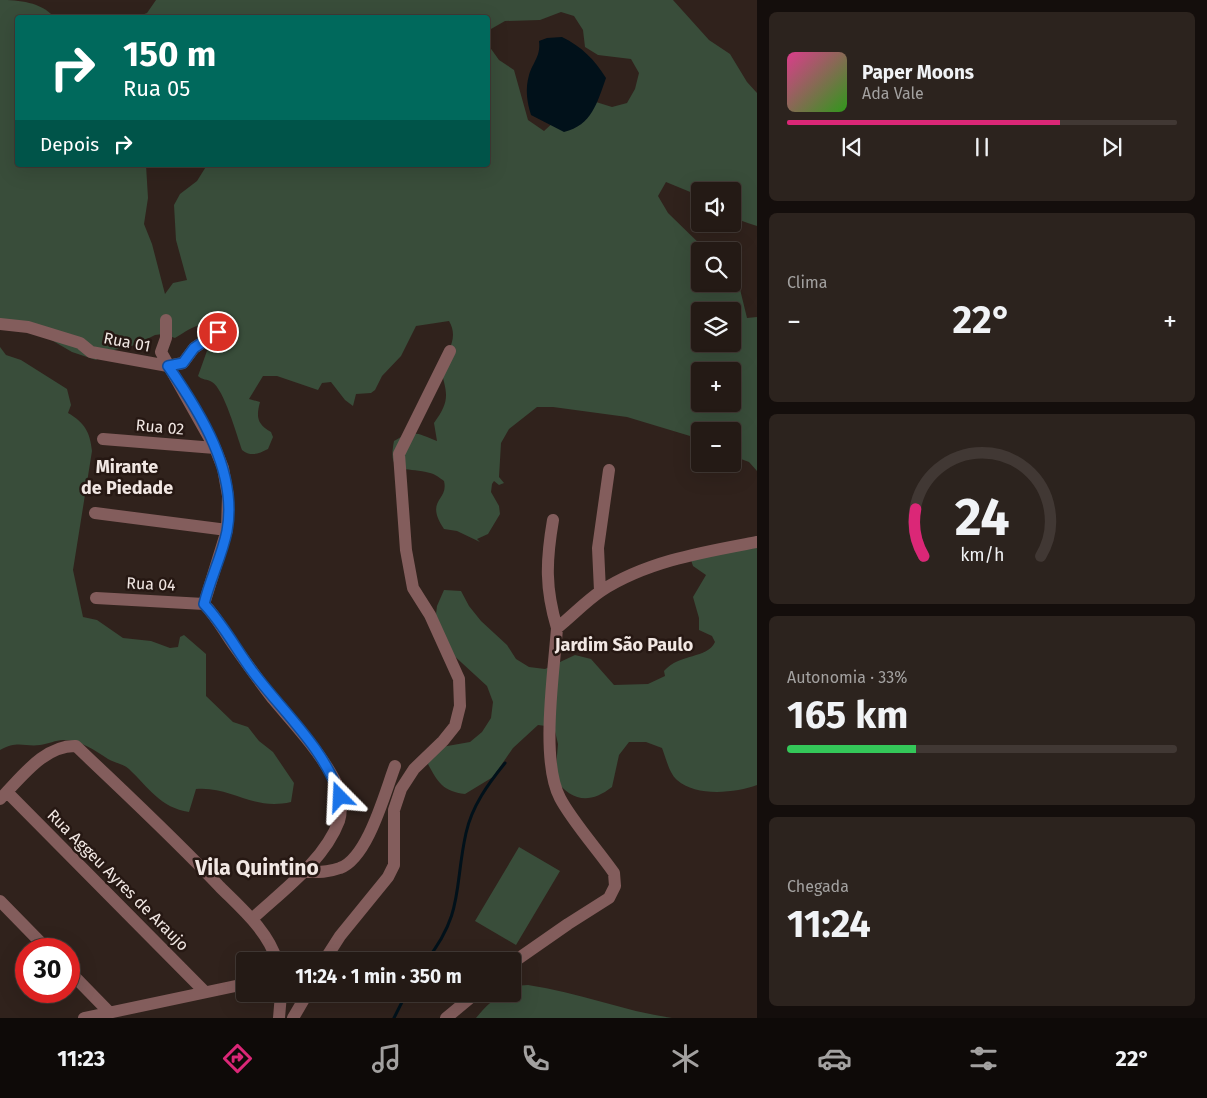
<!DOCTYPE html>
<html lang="pt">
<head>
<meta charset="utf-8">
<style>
  :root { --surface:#241a15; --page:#2c231e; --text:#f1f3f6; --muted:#a3a1a0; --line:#413834; --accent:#db2777 }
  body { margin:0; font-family:"Fira Sans",sans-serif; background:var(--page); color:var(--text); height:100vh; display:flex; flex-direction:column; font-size:19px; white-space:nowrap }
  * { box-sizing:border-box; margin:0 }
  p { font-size:16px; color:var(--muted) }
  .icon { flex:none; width:28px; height:28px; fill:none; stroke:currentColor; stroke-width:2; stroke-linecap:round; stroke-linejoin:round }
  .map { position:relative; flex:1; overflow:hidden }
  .drawer { display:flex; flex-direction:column; gap:12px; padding:12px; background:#140e0c; width:450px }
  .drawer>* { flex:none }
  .top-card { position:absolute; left:15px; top:15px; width:475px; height:152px; border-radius:5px; box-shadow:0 5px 20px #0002,0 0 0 1px var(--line); background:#00695c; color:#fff; overflow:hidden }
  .fabs { position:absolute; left:691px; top:182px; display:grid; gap:10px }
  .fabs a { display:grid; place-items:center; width:50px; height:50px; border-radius:5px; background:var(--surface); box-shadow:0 5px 20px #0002,0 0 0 1px var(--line); font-size:25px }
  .speed { position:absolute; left:15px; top:938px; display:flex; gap:10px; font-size:25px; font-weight:700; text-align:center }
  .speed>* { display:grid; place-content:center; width:65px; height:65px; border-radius:50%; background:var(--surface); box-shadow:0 5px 20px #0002,0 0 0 1px var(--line); line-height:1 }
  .speed .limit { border:8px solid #d22; background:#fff; color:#111 }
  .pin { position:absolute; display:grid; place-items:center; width:42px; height:42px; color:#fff; margin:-21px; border:2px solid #fff; border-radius:50%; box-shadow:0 1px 5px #0007 }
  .me { position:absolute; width:55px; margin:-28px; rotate:339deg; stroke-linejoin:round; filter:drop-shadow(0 0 4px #0008) }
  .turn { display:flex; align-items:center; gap:18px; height:105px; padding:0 25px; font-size:22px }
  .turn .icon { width:65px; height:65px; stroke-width:2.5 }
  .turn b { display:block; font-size:35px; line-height:42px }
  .then { display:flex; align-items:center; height:48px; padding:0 25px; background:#0003; gap:10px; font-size:19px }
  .big { font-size:38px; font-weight:700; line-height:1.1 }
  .drawer .card { flex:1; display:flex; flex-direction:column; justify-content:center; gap:8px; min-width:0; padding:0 18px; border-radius:8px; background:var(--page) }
  .drawer .dial { align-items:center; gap:0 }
  .dial svg { height:130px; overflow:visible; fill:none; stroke:var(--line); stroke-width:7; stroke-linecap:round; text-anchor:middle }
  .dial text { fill:var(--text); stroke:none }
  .song { display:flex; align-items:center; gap:15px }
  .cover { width:60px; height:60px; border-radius:8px; background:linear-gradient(135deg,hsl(330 70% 55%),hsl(110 70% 35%)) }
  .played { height:5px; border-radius:2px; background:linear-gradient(90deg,var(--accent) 70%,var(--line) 70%) }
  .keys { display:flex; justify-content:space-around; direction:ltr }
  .heat { display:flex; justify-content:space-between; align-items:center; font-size:28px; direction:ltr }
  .charge { height:8px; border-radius:4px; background:linear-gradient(90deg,#34c759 33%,var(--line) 0) }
  .trip { position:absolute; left:236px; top:952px; width:285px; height:50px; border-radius:5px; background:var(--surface); box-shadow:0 5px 20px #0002,0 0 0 1px var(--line); font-weight:700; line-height:50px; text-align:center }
  .menu { display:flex; height:80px; justify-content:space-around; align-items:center; background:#0e0a08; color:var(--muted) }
  .menu .icon { width:35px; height:35px }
  .menu .selected { color:var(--accent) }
  .menu b { font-size:22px; color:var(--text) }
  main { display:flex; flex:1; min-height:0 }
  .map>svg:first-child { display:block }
</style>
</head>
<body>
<main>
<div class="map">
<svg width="757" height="1018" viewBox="0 0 757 1018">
  <rect width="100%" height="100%" fill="#30221c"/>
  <path fill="#394d3a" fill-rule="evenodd" d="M 0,0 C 19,0 41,2 54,17 L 18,18 L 18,165 L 146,165 L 148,198 L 144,224 L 152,244 L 165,294 L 173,283 L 187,280 L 176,240 L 174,205 L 180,194 L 197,181 L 207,165 L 488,165 L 488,18 L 136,17 L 147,13 L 156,0 L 673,0 L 709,40 L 730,54 L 747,82 L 757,93 L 757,226 C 731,218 733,218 732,191 L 700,191 L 700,196 L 666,182 L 658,196 L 668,213 L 707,251 L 700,251 L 700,284 L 732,284 L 733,277 L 739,285 L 747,318 L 757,317 L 757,471 L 749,462 L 733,456 L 732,431 L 700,431 L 700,439 L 627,417 L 553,407 L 537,407 L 509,429 L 501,443 L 499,477 L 504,483 L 499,485 L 494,481 L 492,484 L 491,492 L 499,506 L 500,514 L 488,534 L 477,539 L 480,542 L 457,531 L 444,529 C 424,499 449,501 444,481 C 440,478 435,474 430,473 C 405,466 387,477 394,441 C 414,429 417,433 437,441 L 434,423 C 451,400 447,393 440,367 C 448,351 459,338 449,321 L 416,326 L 401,356 L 382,376 L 375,390 L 371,393 L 356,394 L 353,406 L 345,400 L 331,382 L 322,383 L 318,390 L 277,376 L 263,376 L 249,399 L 260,402 C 256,417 257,424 271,432 L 273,437 L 268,449 C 258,454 251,457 242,450 C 237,436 224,389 212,382 C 207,379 202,380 198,376 L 213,334 L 213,329 C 200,319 187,331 175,338 L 163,334 L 155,335 L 135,345 L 105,352 L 96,360 L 72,352 L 29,327 L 0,322 ZM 561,12 L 574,16 L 583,30 L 585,47 L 598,55 L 631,59 L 639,73 L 635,89 L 627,103 L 612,107 L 596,102 L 556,120 L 544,131 L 528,120 L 514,70 L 499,60 L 489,46 L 491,29 L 505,21 L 540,20 ZM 700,311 L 732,311 L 732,344 L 700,344 ZM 700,371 L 732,371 L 732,404 L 700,404 Z
    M 0,347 L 6,355 L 21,360 L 67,389 L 71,405 L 68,413 C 85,423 90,432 92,451 L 73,570 L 83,617 L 97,620 L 123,638 L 151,641 L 170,648 L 178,647 L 180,637 L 184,635 L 206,654 L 206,696 L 233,722 L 248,727 L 259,741 L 273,752 L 294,783 L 291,802 C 252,811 232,786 196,789 L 189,812 C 161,808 148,787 129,769 C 124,764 115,763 108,759 C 94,750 81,740 63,740 C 56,740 48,744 40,745 C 24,747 18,740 0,750 Z
    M 757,538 L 757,785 C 735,793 696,797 677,780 C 669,773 666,758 662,748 L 646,742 L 629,742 L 619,755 L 612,787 C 590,804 572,802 555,779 L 558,744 L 554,727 L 538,725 L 513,748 L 493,777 L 465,794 C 443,791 438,783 428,764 L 436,748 L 470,742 L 482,732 L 491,718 L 493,702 L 487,686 L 450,652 L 435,623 L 437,606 L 444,590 L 461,591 L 469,606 L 481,621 L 507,645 L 516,659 L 529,667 L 545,669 L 575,655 L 591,659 L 614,685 L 648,684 L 665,676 L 664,671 C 680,653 707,659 715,642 L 712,636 L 699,630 L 699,618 L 693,597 L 706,575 L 693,566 L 691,560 Z
    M 519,847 L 560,871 L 516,945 L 475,921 Z
    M 528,985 C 578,992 623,1011 672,1018 L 476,1018 C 486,1006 497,994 512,994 L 513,986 Z"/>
  <path fill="#01111a" d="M 562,37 C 582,47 594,59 606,78 C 597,103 592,125 564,132 L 531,115 C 527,102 525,89 529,75 C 533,62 541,56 539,41 L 547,38 Z"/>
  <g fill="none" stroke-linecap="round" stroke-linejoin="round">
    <path stroke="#01111a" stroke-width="3" d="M 426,961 C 464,913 454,887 466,833 C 472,806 488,784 505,763
      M 394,1018 L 406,994"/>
    <path stroke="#835d5c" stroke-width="12" d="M 166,320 L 166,338 L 161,352 L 215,448 L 223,468 L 228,496 L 227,530 L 204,604
      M 0,324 L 28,327 L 80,343 L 91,352 L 168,366 L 183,363 L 194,348 L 218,332
      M 103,439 L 215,448
      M 95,513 L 227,530
      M 553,520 C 546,561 545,588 557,628
      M 600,591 L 598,548 L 609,470
      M 96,598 L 204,604
      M 204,604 C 217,617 224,632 235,647 C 247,664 260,682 273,699 C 294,724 317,748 333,777 C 340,788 343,808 339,821 C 324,861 282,891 252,919
      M 7,792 L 205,992
      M 0,799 C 21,778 44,745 76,746 C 124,792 174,838 220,887 C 242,909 268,931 277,961
      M 302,872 C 314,872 327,873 340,868 C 368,858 385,792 395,766
      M 0,901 L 47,949
      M 324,961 L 340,936 L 388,877 L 394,865 L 394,810 L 401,789 L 414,769 L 443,741 L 455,726 L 460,706 L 459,679 L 430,615 L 413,588 L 406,550 L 399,454 L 450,351
      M 512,963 L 568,924 L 609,898 L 615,886 L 614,873 C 598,850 572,821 560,798 C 540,760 554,672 557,628 C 572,616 586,601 601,591 C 647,561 704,552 757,542
      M 69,971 L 109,1012
      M 84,1018 L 245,984
      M 279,1018 L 281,994
      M 293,1018 L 307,994
      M 446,1018 L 475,994"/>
  </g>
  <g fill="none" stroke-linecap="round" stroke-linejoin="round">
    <g stroke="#114b97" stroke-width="12">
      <path id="route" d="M 218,332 L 194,348 L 183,363 L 168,366 C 200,412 238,472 227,531 C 222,556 210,579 204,604 C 223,624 236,649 253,672 C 283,712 325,749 340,797"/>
    </g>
    <use href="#route" stroke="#1a73e8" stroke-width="9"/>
  </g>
  <g text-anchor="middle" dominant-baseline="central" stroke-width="5" stroke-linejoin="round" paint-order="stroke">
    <g font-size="16" fill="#f1e7e3" stroke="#261813">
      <text transform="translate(127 342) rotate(11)">Rua 01</text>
      <text transform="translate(160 427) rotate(5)">Rua 02</text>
      <text transform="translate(151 584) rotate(3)">Rua 04</text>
      <text transform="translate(118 880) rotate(45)">Rua Aggeu Ayres de Araujo</text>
    </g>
    <g font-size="18" font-weight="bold" fill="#f1e7e3" stroke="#261813">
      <text x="127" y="467">Mirante<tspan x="127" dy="21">de Piedade</tspan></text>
      <text x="624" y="645">Jardim São Paulo</text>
    </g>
    <g font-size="21" font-weight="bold" fill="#f1e7e3" stroke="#261813">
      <text x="257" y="868">Vila Quintino</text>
    </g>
  </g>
</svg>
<div class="fabs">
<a><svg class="icon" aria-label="sound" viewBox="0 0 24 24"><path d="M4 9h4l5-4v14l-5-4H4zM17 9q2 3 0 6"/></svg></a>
<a><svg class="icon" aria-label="search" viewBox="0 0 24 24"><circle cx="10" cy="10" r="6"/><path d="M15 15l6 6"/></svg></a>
<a><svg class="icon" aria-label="layers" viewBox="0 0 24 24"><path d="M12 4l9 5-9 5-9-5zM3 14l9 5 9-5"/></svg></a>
<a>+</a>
<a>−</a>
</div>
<div class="speed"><div class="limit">30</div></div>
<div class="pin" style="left:218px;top:332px;background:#d93025"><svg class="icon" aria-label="arrive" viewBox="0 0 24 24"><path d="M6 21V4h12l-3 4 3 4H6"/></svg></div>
<svg class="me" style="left:340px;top:797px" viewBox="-20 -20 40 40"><path d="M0-17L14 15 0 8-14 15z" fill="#1a73e8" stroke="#fff" stroke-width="4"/></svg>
<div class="trip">11:24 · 1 min · 350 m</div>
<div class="top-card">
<div class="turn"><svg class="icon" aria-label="right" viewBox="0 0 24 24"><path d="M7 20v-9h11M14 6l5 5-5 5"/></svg><div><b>150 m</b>Rua 05</div></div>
<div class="then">Depois<svg class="icon" aria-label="right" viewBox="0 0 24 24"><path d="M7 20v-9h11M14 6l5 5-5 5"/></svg></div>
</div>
</div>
<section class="drawer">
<div class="card">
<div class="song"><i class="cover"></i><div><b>Paper Moons</b><p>Ada Vale</p></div></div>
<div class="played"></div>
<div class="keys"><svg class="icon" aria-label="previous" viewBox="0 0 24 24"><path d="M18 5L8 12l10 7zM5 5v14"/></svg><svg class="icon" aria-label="pause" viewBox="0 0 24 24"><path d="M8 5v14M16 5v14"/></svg><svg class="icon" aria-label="next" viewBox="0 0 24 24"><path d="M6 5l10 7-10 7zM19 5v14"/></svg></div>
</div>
<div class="card"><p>Clima</p>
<div class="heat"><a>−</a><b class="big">22°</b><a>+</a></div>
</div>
<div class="card dial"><svg viewBox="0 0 100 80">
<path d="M14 69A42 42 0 1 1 86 69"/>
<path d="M14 69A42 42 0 0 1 9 40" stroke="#db2777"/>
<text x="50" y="56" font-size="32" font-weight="700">24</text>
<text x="50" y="72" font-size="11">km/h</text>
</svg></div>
<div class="card"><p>Autonomia · 33%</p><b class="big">165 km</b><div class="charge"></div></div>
<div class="card"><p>Chegada</p><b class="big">11:24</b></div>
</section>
</main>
<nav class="menu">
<b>11:23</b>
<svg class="icon selected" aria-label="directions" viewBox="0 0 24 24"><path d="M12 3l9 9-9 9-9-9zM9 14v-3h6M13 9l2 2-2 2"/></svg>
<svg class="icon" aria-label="music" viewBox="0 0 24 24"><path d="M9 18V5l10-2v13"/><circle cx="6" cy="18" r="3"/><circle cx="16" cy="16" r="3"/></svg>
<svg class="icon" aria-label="phone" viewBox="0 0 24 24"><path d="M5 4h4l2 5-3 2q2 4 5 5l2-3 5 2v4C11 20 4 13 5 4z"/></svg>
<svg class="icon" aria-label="climate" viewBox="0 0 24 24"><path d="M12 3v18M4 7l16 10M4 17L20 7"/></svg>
<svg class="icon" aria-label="car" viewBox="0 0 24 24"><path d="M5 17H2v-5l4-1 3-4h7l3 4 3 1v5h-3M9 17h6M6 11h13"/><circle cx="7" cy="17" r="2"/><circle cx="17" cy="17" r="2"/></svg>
<svg class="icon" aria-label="filters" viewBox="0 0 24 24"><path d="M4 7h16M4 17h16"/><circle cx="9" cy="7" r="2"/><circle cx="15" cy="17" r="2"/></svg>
<b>22°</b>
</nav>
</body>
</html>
